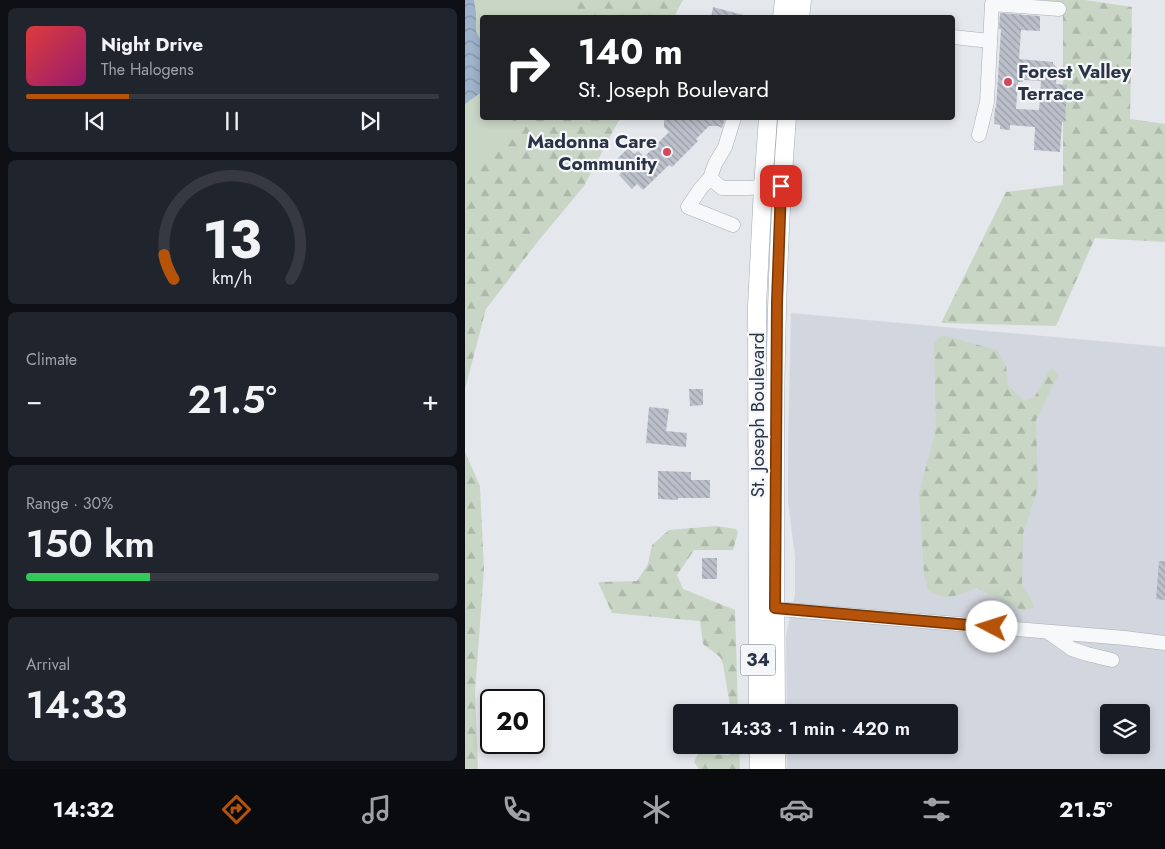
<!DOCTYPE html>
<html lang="en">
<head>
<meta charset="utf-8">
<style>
  :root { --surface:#171b24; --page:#20242c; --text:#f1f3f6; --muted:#9ea1a6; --line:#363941; --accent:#b45309 }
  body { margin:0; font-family:Jost,sans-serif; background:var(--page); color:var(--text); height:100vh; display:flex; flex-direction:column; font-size:19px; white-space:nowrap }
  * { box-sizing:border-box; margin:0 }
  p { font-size:16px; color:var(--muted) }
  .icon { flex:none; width:28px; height:28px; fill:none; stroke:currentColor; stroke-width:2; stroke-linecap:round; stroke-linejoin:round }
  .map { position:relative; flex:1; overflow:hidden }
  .side { display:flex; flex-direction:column; gap:8px; padding:8px; background:#0d0f14; width:465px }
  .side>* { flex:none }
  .top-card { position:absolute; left:15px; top:15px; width:475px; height:105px; border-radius:5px; box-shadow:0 2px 8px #0003; background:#202124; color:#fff; overflow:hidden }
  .fabs { position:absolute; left:635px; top:704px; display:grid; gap:10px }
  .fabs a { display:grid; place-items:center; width:50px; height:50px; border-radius:5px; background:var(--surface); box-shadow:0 2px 8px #0003; font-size:25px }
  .speed { position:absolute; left:15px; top:689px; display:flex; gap:10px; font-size:25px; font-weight:700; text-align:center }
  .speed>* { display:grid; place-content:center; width:65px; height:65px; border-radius:50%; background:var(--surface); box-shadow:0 2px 8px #0003; line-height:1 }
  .speed .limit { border:2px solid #111; border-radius:8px; background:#fff; color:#111 }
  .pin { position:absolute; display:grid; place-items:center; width:42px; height:42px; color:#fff; margin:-21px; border-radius:10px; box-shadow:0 2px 8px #0006 }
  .me { position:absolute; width:55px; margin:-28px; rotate:275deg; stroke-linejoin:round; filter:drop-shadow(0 0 4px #0008) }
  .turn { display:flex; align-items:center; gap:18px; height:105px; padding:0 15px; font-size:22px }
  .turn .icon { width:65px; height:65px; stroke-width:2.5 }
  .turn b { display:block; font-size:35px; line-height:42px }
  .big { font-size:38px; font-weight:600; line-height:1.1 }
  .side .widget { flex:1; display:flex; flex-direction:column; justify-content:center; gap:8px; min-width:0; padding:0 18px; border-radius:8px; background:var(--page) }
  .side .dial { align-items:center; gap:0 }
  .dial svg { height:130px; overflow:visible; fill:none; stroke:var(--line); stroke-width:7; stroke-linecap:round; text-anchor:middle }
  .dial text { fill:var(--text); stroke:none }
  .song { display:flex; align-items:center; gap:15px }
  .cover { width:60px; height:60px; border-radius:8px; background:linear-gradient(135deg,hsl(0 70% 55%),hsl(320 70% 35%)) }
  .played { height:5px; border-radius:2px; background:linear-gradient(90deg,var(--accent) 25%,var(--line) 25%) }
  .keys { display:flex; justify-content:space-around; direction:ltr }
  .heat { display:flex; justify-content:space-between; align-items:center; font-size:28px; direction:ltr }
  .charge { height:8px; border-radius:4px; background:linear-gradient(90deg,#34c759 30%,var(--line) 0) }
  .trip { position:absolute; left:208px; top:704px; width:285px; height:50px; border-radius:5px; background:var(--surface); box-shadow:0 2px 8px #0003; font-weight:600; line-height:50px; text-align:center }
  .dock { display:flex; height:80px; justify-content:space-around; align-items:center; background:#090b0e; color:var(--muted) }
  .dock .icon { width:35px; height:35px }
  .dock .selected { color:var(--accent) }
  .dock b { font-size:22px; color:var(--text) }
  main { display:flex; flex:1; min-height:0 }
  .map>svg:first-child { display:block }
</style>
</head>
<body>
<main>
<section class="side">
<div class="widget">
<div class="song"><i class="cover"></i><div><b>Night Drive</b><p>The Halogens</p></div></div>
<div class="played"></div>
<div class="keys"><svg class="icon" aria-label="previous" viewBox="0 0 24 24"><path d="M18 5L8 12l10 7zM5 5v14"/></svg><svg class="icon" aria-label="pause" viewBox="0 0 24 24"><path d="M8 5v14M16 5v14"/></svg><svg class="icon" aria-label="next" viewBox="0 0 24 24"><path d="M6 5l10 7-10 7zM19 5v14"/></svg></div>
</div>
<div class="widget dial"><svg viewBox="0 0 100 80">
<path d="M14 69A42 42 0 1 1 86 69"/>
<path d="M14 69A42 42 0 0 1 8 54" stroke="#b45309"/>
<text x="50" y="56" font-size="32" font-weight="700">13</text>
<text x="50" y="72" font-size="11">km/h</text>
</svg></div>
<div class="widget"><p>Climate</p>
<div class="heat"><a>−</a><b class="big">21.5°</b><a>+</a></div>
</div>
<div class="widget"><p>Range · 30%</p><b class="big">150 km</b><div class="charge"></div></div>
<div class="widget"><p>Arrival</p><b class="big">14:33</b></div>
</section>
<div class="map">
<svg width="700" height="769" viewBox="0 0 700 769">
  <defs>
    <pattern id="forest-firs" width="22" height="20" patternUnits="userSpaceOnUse" patternTransform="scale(1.25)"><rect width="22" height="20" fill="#c9d6c5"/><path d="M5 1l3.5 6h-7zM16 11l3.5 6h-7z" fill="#adb8ab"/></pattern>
    <pattern id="water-waves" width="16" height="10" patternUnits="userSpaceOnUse" patternTransform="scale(1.25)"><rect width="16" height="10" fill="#9fb4cc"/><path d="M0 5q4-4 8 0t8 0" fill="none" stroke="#8293a7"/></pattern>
    <pattern id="building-back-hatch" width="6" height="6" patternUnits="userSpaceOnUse" patternTransform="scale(1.25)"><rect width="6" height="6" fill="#bbc0ca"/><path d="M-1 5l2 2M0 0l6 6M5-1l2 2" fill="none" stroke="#989da6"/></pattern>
  </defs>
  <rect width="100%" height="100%" fill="#e4e7ec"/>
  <path fill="#d2d6de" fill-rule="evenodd" d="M 326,313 L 700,347 L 700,769 L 322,769 L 322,745 L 484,745 L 484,712 L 322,712 L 321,635 L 330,595 L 330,556 L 323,502 L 323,442 ZM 644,712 L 676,712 L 676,745 L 644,745 Z"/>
  <path fill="#c9d6c5" d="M 0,0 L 132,0 L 121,17 L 18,18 L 18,118 L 61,118 L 0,220 Z"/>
  <path fill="url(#forest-firs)" d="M 114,0 L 218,0 L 209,17 L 106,17 Z
    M 580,0 L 620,0 L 667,7 L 665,119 L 700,124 L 700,242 L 630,238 L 591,326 L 476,323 L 541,192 L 598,185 L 598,5 Z
    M 49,118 L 155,118 L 119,186 L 74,240 L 21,309 L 0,389 L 0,183 L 30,149 Z
    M 477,335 L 532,350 L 541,365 L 543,386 L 560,401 L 570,396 L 584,371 L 588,368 L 593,375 L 571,420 L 573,488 L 558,534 L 557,584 L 570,607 L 558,611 L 512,588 C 493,595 481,602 463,590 L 459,574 L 454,493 L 471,429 L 469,343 Z
    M 0,452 L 15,486 L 19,569 L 10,692 L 13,769 L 0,769 Z
    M 251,526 L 271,529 L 273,532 L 268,550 L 229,550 L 212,575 L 218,589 L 270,610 L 273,712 L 266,712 L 258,664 L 255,657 L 238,644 L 235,621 L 147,613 L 133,582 L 172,581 L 183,564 L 187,545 L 204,530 Z
    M 266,745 L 274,745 L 275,769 L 234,769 L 229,762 L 233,754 L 264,755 Z"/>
  <path fill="url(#water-waves)" d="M 0,0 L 9,0 L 11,13 L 11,32 L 17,42 L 18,91 L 0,104 Z"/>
  <path fill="url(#building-back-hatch)" fill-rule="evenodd" d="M 248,7 L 278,15 L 278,18 L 246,18 Z
    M 535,13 L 575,16 L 575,31 L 556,30 L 554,59 L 588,62 L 588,64 L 592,68 L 591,84 L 602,85 L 600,122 L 597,122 L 595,152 L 569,150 L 570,127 L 545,125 L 545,130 L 535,129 L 535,125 L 529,124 L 530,107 L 531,108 L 536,29 L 534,29 ZM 558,80 L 576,81 L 574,110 L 551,109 L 553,82 L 558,82 Z
    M 199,118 L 257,118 L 260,119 L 257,128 L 253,126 L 244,126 L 231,139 L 233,141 L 207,167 L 204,165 L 178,190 L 172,184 L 167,189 L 154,175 L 158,170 L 149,162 L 163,148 L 169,154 L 173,151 L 179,157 L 204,132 L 199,127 Z
    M 224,389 L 238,389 L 238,405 L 225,406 Z
    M 184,407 L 204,409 L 201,431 L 222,433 L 221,447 L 181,443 Z
    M 193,471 L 226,472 L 226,480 L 245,480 L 245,498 L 213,498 L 213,500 L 193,499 Z
    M 237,558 L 252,558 L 252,579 L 237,579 Z
    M 694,561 L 700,561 L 700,600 L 691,599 Z"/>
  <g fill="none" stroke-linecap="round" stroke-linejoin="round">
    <g stroke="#a9aeb7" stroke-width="15">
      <path id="minor" d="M 488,37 L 525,41
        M 269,118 L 260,147 L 250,164 L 245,178 L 257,188 L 282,188 L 298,187
        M 514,135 L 522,102 L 527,4 L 594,9
        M 245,178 L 236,188 L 223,207 L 268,225
        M 300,608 L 660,638 L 700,643
        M 583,632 L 607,649 L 622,654 L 647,660"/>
    </g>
    <g stroke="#a3abb8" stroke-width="19">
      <path id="major" d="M 317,18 L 319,0
        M 335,18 L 337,0
        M 293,712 L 292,307 L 298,187 L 303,118
        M 311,712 C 310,514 306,315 322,118
        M 294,745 L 294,769
        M 311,745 L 311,769"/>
    </g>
    <use href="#minor" stroke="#f7f8fa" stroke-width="14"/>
    <use href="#major" stroke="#fff" stroke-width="18"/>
  </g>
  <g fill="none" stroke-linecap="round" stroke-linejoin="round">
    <g stroke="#753606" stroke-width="12">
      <path id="route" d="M 316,186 L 312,303 L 310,608 L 527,627"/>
    </g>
    <use href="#route" stroke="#b45309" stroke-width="9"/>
  </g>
  <g fill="#d1495b" stroke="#f4f6f9" stroke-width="2">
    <circle cx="543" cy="82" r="5"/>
    <circle cx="202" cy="152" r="5"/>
  </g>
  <g text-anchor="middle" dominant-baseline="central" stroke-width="4.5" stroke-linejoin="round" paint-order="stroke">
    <rect fill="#f4f6f9" stroke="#676e7b" stroke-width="1" x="275.5" y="644.5" width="35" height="31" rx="4"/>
    <g font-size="18" font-weight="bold" fill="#2b3445">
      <text x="293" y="660">34</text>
    </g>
    <g font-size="19" font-weight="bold" fill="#2b3445" stroke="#f4f6f9" text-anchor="start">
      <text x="553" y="71">Forest Valley<tspan x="553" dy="22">Terrace</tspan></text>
      <text x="192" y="141" text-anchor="end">Madonna Care<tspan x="192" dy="22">Community</tspan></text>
    </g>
    <g font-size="19" fill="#2b3445" stroke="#f4f6f9">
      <text transform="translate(292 415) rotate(-90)">St. Joseph Boulevard</text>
    </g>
  </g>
</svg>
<div class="fabs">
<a><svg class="icon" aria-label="layers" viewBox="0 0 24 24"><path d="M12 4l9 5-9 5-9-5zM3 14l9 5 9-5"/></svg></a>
</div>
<div class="speed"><div class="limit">20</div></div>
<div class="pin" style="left:316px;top:186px;background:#d93025"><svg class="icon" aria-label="arrive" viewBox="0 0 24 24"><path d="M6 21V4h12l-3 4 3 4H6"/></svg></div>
<svg class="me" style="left:527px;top:627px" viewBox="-20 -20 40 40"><circle r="19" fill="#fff"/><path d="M0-13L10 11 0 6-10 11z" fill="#b45309"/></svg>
<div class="trip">14:33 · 1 min · 420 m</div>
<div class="top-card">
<div class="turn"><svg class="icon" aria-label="right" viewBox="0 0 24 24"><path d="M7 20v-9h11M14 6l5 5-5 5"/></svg><div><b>140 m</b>St. Joseph Boulevard</div></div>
</div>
</div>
</main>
<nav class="dock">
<b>14:32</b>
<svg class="icon selected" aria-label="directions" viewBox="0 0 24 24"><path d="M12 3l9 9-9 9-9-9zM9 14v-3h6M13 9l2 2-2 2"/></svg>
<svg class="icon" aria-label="music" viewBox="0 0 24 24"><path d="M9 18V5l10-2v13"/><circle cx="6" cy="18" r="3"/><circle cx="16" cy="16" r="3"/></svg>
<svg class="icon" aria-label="phone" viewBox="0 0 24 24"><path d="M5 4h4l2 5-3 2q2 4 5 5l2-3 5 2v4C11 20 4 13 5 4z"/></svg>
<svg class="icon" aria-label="climate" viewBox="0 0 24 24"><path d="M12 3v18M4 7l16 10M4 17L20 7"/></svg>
<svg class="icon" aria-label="car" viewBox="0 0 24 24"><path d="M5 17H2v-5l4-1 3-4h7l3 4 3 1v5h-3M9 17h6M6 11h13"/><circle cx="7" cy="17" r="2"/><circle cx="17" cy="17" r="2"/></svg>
<svg class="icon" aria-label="filters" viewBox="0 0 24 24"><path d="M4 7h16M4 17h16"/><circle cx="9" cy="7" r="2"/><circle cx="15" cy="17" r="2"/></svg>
<b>21.5°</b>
</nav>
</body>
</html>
